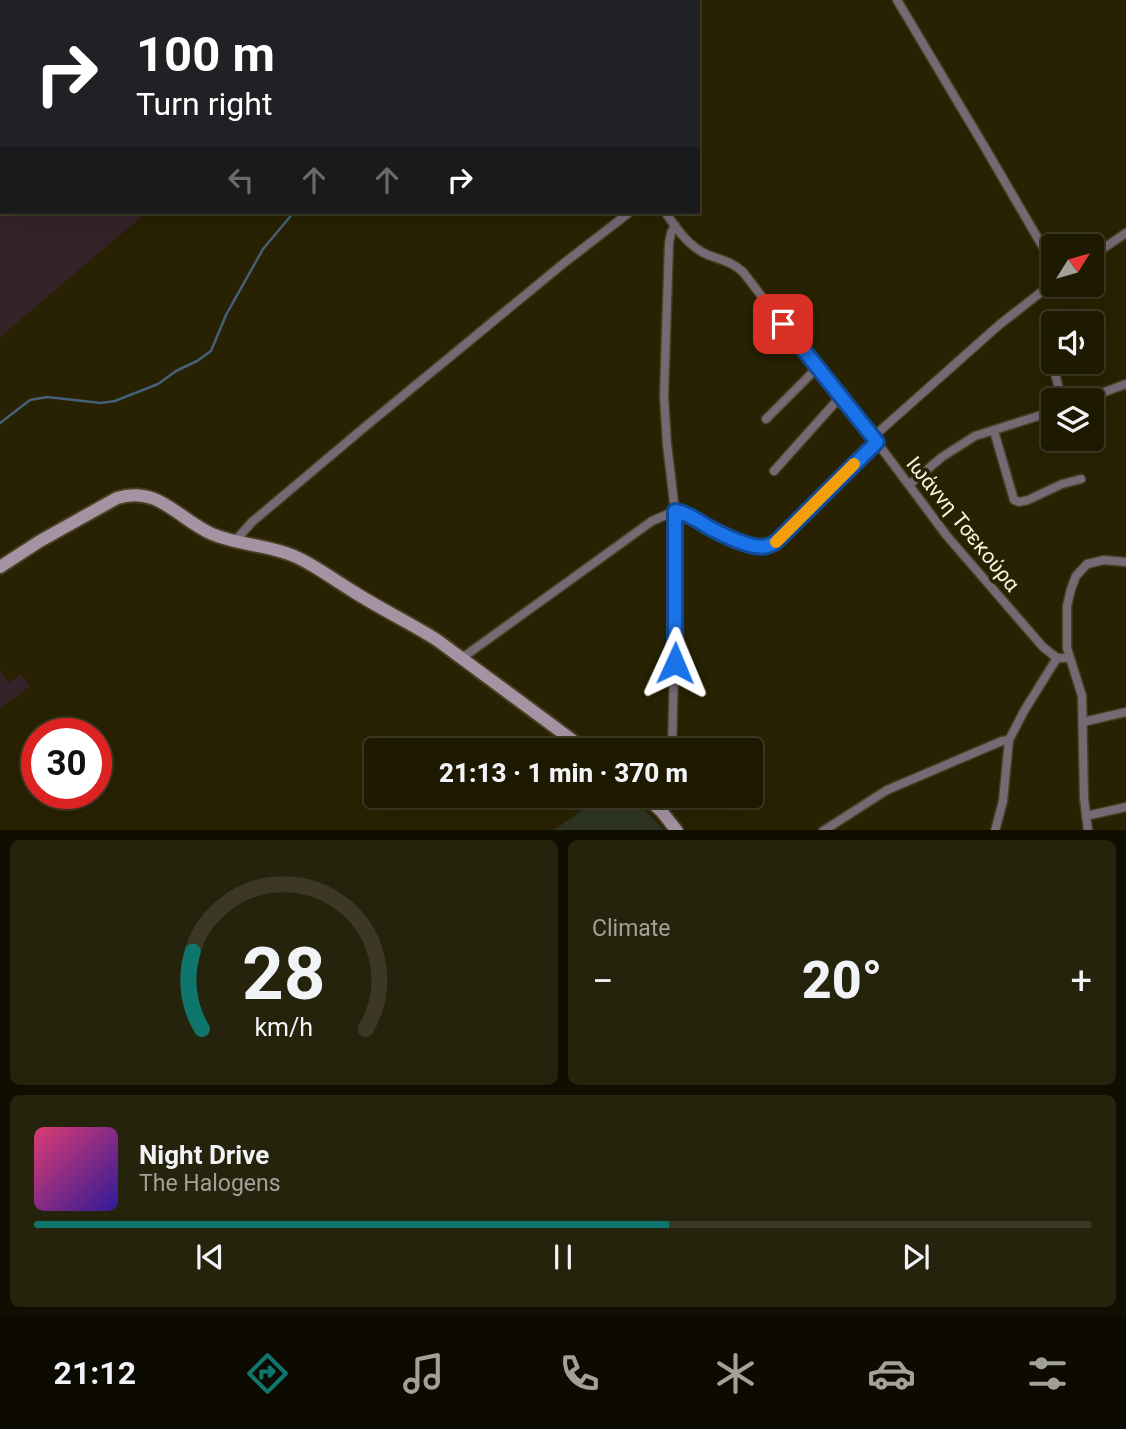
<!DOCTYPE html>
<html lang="en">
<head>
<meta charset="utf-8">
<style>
  :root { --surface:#1e1a02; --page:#26230c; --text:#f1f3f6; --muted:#a1a199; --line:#3c3824; --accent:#0f766e }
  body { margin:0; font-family:Roboto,sans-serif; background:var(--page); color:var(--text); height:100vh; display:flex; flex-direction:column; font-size:26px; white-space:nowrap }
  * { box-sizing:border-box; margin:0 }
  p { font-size:23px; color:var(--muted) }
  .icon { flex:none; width:38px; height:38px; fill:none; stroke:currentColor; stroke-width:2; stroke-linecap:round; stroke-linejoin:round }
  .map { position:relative; height:830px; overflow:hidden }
  .side { display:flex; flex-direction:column; gap:10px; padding:10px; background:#100e01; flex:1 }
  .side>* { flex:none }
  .hud { position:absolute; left:0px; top:0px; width:700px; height:214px; box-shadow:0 7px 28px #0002,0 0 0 2px var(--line); background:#202124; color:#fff; overflow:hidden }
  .needle { width:46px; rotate:53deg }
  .buttons { position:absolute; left:1041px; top:234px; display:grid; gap:14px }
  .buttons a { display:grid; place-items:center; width:63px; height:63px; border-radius:7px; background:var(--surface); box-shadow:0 7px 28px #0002,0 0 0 2px var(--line); font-size:35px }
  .speed { position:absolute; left:21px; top:718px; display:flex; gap:14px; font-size:35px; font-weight:700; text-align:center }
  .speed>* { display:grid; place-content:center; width:91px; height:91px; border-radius:50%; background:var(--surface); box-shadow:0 7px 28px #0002,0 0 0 2px var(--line); line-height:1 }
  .speed .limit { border:10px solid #d22; background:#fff; color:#111 }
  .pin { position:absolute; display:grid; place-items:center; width:60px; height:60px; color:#fff; margin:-30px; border-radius:14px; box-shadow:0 4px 10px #0006 }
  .me { position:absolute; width:77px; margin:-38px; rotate:1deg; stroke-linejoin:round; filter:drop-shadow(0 0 5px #0008) }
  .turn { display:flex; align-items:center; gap:24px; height:147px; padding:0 21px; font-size:32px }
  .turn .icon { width:91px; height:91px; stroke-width:2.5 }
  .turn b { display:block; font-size:49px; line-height:60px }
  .lanes { display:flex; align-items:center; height:66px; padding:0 21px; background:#0003; justify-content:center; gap:35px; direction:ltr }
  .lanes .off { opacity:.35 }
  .big { font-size:52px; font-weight:800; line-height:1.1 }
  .side .widget { flex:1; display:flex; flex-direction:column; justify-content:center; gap:10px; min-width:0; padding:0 24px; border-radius:10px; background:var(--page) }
  .side .dial { align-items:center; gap:0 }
  .dial svg { height:182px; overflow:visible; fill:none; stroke:var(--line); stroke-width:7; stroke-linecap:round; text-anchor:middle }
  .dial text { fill:var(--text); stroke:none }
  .song { display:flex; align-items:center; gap:21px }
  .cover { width:84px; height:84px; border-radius:10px; background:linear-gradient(135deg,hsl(340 70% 55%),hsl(250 70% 35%)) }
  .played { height:7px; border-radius:4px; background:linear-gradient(90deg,var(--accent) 60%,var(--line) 60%) }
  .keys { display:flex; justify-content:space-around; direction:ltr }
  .heat { display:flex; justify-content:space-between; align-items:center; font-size:38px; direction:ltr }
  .side .tiles { flex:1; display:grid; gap:10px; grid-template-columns:1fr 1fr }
  .widget:last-child { grid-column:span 2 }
  .trip { position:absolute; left:364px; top:738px; width:399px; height:70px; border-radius:7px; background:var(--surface); box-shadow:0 7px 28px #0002,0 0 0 2px var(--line); font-weight:800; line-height:70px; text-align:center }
  .tab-bar { display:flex; height:112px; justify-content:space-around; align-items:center; background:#0c0a01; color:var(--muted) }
  .tab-bar .icon { width:49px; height:49px }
  .tab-bar .on { color:var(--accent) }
  .tab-bar b { font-size:32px; color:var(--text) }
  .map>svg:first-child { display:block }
</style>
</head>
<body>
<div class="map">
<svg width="1126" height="831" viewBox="0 0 1126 831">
  <rect width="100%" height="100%" fill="#282202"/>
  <path fill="#352329" d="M 2,144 L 2,212 L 147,212 L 0,337 L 0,146 Z
    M 0,670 L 9,683 L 21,674 L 30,686 L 0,709 Z"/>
  <path fill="#2f3523" d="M 602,796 L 630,796 L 643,808 L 664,830 L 554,830 Z"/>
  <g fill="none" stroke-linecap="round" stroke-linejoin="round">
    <path stroke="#456179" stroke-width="2.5" d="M 512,2 L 514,0
      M 0,423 L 30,400 L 47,397 L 101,403 L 115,401 L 158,384 L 176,371 L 197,361 L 211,351 L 226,315 L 263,249 L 294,212"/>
    <g stroke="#454022" stroke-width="11">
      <path id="street" d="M 454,0 L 456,2
        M 897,0 L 984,146 L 1054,266
        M 665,212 C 676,228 689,247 708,255 C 722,260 732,262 743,272 L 817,368 L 873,437 L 947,536 L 1043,647 L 1057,658 L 1069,658
        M 1092,256 L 1126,233
        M 1055,373 L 1062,401
        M 1080,401 L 1126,384
        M 766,419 L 817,368
        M 994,431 L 1014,500 L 1019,502 L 1028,500 L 1062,484 L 1081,479
        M 873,437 L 999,325 L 1054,282
        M 774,471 L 841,396
        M 909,485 L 942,457 L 975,436 L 1054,411
        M 235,541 L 252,522 L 366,426 L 564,263 L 630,212
        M 462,658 L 652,521 L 675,511 C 688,513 698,521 710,528 C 729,539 756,552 777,541 L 877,442
        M 1083,722 L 1126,712
        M 672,751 L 675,624 L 675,511 L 667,444 L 664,396 L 669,243 L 671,233 L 675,225
        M 662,812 L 667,806 L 670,796
        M 1086,816 L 1126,807
        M 823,831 L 887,790 L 1002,741 L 1009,740
        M 995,831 L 1003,801 L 1009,740 L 1024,711 L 1057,658
        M 1088,831 L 1084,798 L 1082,696 L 1067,648 L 1067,606 L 1071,589 L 1076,576 L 1087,564 L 1104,560 L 1126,562"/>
    </g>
    <g stroke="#454022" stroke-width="16">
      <path id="secondary" d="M 102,2 L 104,0
        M 167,2 L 170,0
        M 0,80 L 2,79
        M 0,130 L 2,129
        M 0,567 L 40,541 L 117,498 C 158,485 178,519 212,534 C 238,545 268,545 294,556 C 315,565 334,580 354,592 C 381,609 410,623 437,640 L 587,751
        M 645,796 L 662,812 L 677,831"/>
    </g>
    <g stroke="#454022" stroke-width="18">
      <path id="primary" d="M 123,2 L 125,0
        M 147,2 L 150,0
        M 0,96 L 2,94
        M 0,116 L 2,114"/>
    </g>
    <use href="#street" stroke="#766974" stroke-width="8"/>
    <use href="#secondary" stroke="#a692a3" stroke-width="12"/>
    <use href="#primary" stroke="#cbb1c8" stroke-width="14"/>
  </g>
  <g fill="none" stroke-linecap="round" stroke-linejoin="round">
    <g stroke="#114b97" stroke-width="18">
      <path id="route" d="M 675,663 L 675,511 C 688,513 698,521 710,528 C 723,535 753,550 767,546 C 770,545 775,543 777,541 L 877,442 L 783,324"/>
    </g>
    <use href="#route" stroke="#1a73e8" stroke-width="12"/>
    <path stroke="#f59e0b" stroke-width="12" d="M 776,542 L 854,464"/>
  </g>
  <g text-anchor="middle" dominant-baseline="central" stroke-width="7" stroke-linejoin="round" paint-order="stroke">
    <g font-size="21" fill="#f8f5e3" stroke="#282202">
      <text transform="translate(963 524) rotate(51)">Ιωάννη Τσεκούρα</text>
    </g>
  </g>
</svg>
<div class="buttons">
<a><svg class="needle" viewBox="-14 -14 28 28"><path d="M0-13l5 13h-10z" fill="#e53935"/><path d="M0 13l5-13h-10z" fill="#a1a199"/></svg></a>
<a><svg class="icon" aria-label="sound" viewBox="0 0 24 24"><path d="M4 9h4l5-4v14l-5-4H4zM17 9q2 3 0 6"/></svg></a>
<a><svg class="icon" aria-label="layers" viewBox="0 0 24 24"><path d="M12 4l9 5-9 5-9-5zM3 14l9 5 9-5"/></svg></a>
</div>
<div class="speed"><div class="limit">30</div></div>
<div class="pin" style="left:783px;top:324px;background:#d93025"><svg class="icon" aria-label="arrive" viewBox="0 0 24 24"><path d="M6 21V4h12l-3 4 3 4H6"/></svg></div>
<svg class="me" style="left:675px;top:663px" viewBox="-20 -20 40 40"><path d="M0-17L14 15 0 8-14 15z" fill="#1a73e8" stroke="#fff" stroke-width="4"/></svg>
<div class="trip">21:13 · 1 min · 370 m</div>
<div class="hud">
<div class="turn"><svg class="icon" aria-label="right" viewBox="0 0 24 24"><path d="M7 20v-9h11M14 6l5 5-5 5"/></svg><div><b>100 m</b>Turn right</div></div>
<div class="lanes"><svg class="icon off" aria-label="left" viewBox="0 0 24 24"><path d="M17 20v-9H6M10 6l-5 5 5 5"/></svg><svg class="icon off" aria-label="ahead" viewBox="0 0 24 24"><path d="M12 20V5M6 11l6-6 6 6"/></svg><svg class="icon off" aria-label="ahead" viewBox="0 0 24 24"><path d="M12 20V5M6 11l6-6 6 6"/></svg><svg class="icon" aria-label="right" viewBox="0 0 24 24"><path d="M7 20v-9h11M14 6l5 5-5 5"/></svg></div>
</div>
</div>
<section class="side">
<div class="tiles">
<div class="widget dial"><svg viewBox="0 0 100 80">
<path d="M14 69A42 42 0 1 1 86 69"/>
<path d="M14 69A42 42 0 0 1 10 35" stroke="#0f766e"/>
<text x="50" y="56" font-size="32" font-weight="700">28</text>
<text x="50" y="72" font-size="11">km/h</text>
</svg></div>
<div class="widget"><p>Climate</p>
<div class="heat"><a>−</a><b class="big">20°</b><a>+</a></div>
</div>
<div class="widget">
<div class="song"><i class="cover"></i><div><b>Night Drive</b><p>The Halogens</p></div></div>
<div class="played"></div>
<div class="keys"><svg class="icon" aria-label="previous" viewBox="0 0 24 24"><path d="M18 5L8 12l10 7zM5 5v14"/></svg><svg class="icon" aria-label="pause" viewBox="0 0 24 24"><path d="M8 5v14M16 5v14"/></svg><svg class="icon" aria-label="next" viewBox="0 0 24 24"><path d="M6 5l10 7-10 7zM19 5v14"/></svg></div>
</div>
</div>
</section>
<nav class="tab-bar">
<b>21:12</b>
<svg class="icon on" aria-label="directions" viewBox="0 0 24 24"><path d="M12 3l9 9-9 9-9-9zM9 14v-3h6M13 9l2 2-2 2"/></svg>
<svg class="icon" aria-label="music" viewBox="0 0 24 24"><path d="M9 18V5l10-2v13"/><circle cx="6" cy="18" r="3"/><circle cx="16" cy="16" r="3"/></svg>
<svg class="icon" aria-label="phone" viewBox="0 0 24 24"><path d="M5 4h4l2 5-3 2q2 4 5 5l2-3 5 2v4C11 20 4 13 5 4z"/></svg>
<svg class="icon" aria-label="climate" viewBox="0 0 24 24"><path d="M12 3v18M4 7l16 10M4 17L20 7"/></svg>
<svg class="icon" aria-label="car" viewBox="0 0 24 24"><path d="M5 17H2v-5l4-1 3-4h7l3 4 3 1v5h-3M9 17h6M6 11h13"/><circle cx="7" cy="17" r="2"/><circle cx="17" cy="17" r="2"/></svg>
<svg class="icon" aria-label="filters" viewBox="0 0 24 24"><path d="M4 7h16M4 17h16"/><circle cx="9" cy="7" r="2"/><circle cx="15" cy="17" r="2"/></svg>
</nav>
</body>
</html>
